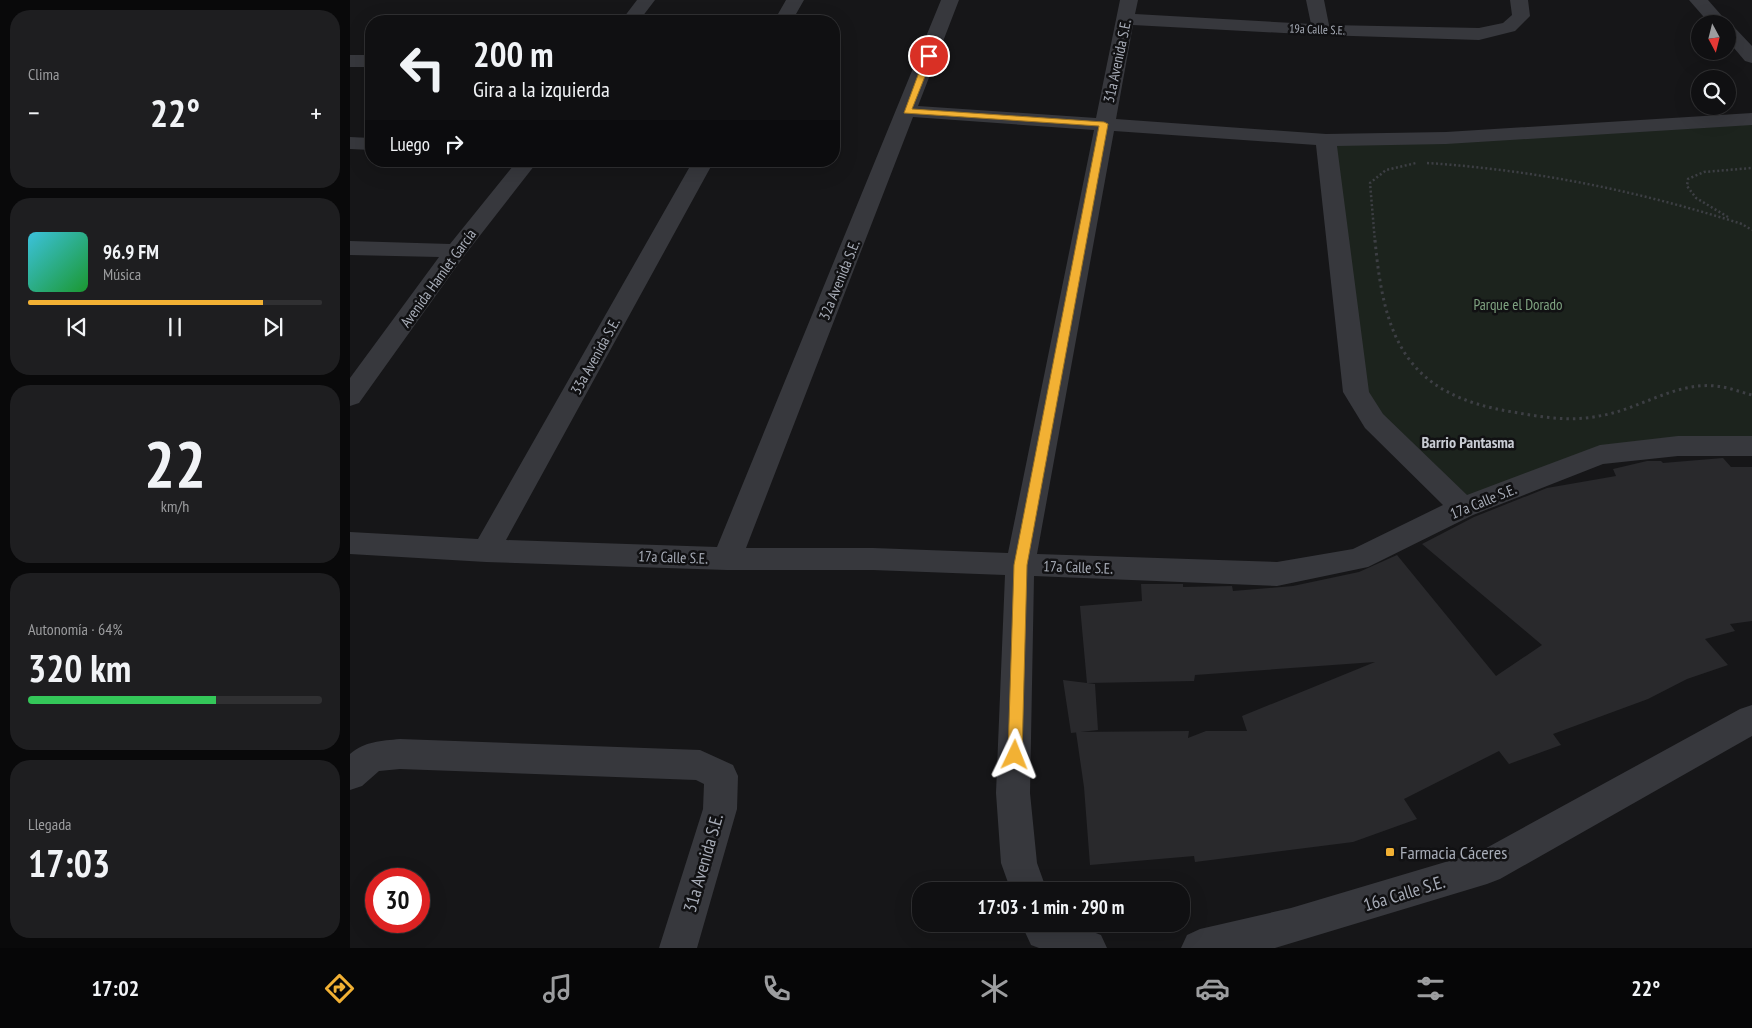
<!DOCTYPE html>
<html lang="es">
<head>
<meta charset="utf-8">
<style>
  :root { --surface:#101012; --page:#1e1e20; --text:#f1f3f6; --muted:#9c9d9f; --line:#303032; --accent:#f2b134 }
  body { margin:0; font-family:"PT Sans Narrow",sans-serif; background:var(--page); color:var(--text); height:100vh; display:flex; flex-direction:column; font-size:19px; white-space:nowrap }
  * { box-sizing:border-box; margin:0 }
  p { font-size:16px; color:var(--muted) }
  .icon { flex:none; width:28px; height:28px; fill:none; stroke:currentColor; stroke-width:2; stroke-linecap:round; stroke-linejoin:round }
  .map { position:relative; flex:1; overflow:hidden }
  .drawer { display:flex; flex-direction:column; gap:10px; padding:10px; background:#09090a; width:350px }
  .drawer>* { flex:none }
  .guide { position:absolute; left:15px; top:15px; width:475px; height:152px; border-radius:20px; box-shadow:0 5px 20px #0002,0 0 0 1px var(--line); background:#101012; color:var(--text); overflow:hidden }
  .needle { width:32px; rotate:173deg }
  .buttons { position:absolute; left:1341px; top:15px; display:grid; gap:10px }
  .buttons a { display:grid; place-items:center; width:45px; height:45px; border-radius:50%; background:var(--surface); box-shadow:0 5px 20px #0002,0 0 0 1px var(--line); font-size:25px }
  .speed { position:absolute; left:15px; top:868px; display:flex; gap:10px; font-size:25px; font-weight:700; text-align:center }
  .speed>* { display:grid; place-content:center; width:65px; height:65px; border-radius:50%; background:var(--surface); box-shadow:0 5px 20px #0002,0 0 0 1px var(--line); line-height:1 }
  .speed .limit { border:8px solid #d22; background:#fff; color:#111 }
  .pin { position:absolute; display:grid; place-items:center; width:42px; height:42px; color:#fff; margin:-21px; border:2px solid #fff; border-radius:50%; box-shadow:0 1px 5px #0007 }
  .me { position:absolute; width:55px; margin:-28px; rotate:2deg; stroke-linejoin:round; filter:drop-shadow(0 0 4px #0008) }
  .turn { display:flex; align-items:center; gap:18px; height:105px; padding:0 25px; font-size:22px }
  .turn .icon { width:65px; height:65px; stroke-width:2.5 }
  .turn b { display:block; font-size:35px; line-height:42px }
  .then { display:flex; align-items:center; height:48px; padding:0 25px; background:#0003; gap:10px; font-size:19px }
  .big { font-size:38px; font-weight:800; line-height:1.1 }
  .drawer .widget { flex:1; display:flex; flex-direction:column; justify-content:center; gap:8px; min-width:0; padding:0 18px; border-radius:20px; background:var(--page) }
  .drawer .dial { align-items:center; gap:0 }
  .dial b { font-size:65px; line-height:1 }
  .song { display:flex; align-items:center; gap:15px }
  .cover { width:60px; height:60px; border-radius:8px; background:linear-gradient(135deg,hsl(190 70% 55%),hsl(130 70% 35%)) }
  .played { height:5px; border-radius:2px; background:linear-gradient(90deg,var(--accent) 80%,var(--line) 80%) }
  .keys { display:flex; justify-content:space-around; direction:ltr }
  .heat { display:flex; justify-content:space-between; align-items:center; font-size:28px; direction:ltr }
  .charge { height:8px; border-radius:4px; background:linear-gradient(90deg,#34c759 64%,var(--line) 0) }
  .trip { position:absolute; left:562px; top:882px; width:278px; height:50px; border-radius:20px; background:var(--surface); box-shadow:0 5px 20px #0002,0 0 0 1px var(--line); font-weight:800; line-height:50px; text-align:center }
  .dock { display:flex; height:80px; justify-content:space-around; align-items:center; background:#060607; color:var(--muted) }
  .dock .icon { width:35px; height:35px }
  .dock .current { color:var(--accent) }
  .dock b { font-size:22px; color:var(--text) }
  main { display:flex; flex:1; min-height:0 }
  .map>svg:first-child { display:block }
</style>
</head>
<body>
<main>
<section class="drawer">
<div class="widget"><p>Clima</p>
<div class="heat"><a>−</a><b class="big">22°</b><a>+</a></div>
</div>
<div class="widget">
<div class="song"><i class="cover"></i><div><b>96.9 FM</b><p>Música</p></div></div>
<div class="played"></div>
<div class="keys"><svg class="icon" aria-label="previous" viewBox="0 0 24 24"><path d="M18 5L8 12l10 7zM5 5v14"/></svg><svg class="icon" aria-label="pause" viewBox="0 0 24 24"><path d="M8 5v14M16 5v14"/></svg><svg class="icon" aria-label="next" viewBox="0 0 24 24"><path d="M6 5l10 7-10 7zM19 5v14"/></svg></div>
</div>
<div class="widget dial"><b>22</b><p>km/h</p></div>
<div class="widget"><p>Autonomía · 64%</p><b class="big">320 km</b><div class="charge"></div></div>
<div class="widget"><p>Llegada</p><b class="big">17:03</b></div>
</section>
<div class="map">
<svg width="1402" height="948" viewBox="0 0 1402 948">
  <rect width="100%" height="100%" fill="#161618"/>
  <path fill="#1c231d" d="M 1402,119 L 1402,446 L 1250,455 L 1113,508 L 1006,392 L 976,140 Z"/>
  <path fill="#29292c" d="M 1373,458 L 1381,467 L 1402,467 L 1402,621 L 1380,624 L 1385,631 L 1355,639 L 1378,665 L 1337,679 L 1298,699 L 1203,734 L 1211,745 L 1159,764 L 1149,751 L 1054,799 L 1067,819 L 1003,842 L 845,862 L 844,856 L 740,865 L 734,787 L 726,732 L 839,731 L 838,738 L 856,731 L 897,731 L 892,716 L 1025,662 L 845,675 L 844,681 L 737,683 L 730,606 L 792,601 L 791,584 L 833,584 L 833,587 L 882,586 L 883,591 L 943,586 L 1009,572 L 1047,555 L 1146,676 L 1192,645 L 1072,544 L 1124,517 L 1197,488 L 1266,476 L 1263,469 L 1297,461 L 1311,461 L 1313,463 Z
    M 713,680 L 745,684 L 748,730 L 721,733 Z"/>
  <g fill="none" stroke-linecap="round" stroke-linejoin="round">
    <path stroke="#3d3f44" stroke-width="2.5" stroke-dasharray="2 2.5" stroke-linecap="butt" d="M 1077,163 C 1185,170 1289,191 1392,224
      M 1378,217 L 1346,198 L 1337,186 L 1338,179 L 1354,172 L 1402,168
      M 1390,223 L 1402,230
      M 1025,242 L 1020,183 L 1036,170 L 1066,163"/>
    <path stroke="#3d3f44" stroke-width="3" stroke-dasharray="2.5 4" stroke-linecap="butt" d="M 1025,240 C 1034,339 1056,395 1163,412 C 1191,417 1220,422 1249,416 C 1288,410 1325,382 1365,386 C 1378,387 1390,392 1402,395"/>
    <path fill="#37383d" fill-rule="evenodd" d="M 287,0 L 305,0 L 289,21 L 271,21 Z
      M 436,0 L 454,0 L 442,21 L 424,21 Z
      M 591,0 L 609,0 L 568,106 L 746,118 L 770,0 L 788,0 L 785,14 L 961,24 L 956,0 L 974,0 L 979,25 L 1129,28 L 1153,23 L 1162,15 L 1160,0 L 1178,0 L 1180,16 L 1165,31 L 1129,40 L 971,35 L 783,25 L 766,119 L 976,134 L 1096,132 L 1402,113 L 1402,125 L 1096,144 L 987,146 L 1019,392 L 1033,414 L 1117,495 L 1250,445 L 1328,436 L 1402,436 L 1402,456 L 1328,456 L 1253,464 L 1123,515 L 1018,567 L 927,586 L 684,576 L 680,793 L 687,863 L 697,891 L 661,891 L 651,863 L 646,793 L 655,575 L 523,570 L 377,570 L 136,562 L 0,554 L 0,532 L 128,539 L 343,161 L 364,161 L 156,540 L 367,547 ZM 563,117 L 744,130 L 658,553 L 523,548 L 396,548 ZM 764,131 L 966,145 L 993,392 L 1015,428 L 1093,505 L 1003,549 L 927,562 L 687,554 Z
      M 1339,0 L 1358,0 L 1379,24 L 1378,26 L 1384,27 L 1402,46 L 1402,63 L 1395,61 L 1378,41 L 1378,24 L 1360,24 Z
      M 0,55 L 21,55 L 21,67 L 0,67 Z
      M 0,137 L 21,138 L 21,150 L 0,149 Z
      M 167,161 L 188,161 L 114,256 L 9,403 L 0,406 L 0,378 L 89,257 L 0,255 L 0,241 L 100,244 Z
      M 1402,705 L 1402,736 L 1150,879 L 1137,884 L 925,948 L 831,948 L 837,935 L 850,929 L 941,908 L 1129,852 L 1390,709 Z
      M 50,739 L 350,750 L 383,765 L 388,776 L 387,809 L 347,948 L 309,948 L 353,809 L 354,784 L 346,780 L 50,769 L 29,771 L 12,786 L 0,790 L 0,754 C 15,741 31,741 50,739 Z
      M 679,924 L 722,924 L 751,935 L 757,948 L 689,948 L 681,945 L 675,932 Z"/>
  </g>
  <path fill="#f2b134" stroke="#9d7322" d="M 579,53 L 583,56 L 562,109 L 754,122 L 758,124 L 677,565 L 672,755 L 670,760 L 665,761 L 660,760 L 658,755 L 664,565 L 749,126 L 554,113 L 575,56 Z"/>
  <rect fill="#f2b134" stroke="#111113" stroke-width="2" x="1035" y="847" width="10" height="10" rx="2.5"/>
  <g text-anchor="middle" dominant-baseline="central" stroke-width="5" stroke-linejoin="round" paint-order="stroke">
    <g font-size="12" fill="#a8adb8" stroke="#111113">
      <text transform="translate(967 29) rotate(2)">19a Calle S.E.</text>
    </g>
    <g font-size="15" fill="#a8adb8" stroke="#111113">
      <text transform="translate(767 61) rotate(-78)">31a Avenida S.E.</text>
      <text transform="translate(88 278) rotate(-54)">Avenida Hamlet García</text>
      <text transform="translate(489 280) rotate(-68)">32a Avenida S.E.</text>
      <text transform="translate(245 356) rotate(-61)">33a Avenida S.E.</text>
      <text transform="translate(1133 501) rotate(-22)">17a Calle S.E.</text>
      <text transform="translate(323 557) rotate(2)">17a Calle S.E.</text>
      <text transform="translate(728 567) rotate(2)">17a Calle S.E.</text>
    </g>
    <g font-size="15" fill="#7fa381" stroke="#111113">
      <text x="1168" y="304">Parque el Dorado</text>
    </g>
    <g font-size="16" font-weight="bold" fill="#c9ccd4" stroke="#111113">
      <text x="1118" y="442">Barrio Pantasma</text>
    </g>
    <g font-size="18" fill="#a8adb8" stroke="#111113" text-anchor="start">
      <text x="1050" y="852">Farmacia Cáceres</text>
    </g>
    <g font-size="18" fill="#a8adb8" stroke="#111113">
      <text transform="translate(353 863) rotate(-74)">31a Avenida S.E.</text>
      <text transform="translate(1054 893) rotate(-17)">16a Calle S.E.</text>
    </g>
  </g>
</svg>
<div class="buttons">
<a><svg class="needle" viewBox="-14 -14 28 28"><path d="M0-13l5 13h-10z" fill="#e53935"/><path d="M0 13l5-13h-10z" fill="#9c9d9f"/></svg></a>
<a><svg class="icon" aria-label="search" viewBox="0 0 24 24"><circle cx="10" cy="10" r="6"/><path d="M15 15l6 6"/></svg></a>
</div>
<div class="speed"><div class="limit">30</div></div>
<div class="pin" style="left:579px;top:56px;background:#d93025"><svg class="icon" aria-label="arrive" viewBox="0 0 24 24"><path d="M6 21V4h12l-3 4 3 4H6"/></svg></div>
<svg class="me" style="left:665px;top:755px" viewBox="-20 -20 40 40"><path d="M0-17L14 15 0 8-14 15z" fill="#f2b134" stroke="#fff" stroke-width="4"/></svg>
<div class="trip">17:03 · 1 min · 290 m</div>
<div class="guide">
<div class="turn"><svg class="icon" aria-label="left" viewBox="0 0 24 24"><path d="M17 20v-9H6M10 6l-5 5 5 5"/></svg><div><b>200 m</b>Gira a la izquierda</div></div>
<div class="then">Luego<svg class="icon" aria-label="right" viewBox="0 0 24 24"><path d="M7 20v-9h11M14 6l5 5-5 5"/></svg></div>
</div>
</div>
</main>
<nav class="dock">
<b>17:02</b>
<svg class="icon current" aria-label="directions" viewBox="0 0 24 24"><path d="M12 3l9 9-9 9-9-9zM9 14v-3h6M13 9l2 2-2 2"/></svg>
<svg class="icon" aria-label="music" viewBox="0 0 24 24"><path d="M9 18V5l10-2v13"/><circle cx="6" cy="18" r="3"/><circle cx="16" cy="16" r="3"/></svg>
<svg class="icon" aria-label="phone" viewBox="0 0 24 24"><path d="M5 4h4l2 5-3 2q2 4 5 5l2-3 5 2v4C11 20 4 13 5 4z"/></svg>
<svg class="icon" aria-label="climate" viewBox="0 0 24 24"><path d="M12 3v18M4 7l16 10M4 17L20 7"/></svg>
<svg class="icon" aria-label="car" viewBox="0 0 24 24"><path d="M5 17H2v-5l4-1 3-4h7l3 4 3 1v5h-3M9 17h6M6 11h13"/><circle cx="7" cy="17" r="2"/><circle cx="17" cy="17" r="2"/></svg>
<svg class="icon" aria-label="filters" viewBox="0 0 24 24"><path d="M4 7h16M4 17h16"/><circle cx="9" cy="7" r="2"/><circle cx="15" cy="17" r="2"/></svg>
<b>22°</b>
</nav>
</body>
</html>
